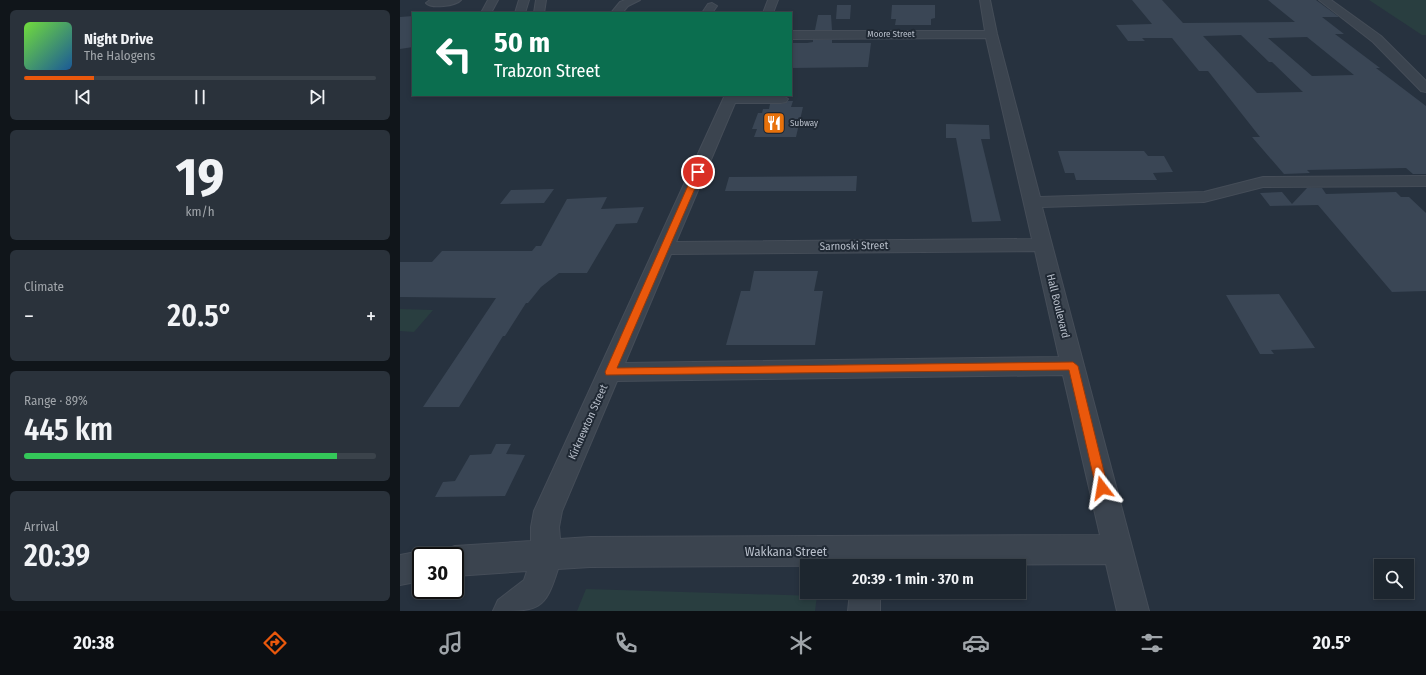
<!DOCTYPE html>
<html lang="en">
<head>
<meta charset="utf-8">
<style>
  :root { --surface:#1d262f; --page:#2a323b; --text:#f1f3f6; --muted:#a0a5aa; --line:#3b434b; --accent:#ea580c }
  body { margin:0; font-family:"Fira Sans Condensed",sans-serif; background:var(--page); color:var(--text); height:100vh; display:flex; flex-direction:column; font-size:15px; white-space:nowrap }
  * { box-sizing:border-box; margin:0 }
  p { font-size:13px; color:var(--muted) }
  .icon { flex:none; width:22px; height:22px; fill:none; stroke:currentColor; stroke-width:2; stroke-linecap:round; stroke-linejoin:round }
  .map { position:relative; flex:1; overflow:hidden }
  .side { display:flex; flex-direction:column; gap:10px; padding:10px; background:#10151a; width:400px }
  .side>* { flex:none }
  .hud { position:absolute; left:12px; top:12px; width:380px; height:84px; border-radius:0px; box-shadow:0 2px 6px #0003,0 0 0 1px var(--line); background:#0b6e4f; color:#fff; overflow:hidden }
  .fabs { position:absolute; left:974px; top:559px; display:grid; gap:8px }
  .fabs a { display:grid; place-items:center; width:40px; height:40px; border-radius:0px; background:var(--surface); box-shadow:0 2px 6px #0003,0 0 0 1px var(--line); font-size:20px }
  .speed { position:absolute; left:12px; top:547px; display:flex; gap:8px; font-size:20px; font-weight:700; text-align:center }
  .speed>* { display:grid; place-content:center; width:52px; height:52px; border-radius:50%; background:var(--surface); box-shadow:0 2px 6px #0003,0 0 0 1px var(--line); line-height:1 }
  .speed .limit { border:2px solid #111; border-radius:6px; background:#fff; color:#111 }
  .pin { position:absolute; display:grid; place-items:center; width:34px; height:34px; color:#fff; margin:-17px; border:2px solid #fff; border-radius:50%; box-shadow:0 1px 4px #0007 }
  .me { position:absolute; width:44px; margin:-22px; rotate:346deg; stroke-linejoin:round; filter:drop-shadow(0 0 3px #0008) }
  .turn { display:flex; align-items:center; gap:14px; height:84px; padding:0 16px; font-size:18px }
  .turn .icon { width:52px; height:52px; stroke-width:2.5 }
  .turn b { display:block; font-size:28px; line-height:34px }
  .big { font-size:30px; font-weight:600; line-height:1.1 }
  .side .tile { flex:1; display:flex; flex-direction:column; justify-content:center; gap:6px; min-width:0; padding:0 14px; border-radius:6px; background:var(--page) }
  .side .dial { align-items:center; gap:0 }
  .dial b { font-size:52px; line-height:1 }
  .song { display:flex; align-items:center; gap:12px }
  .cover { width:48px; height:48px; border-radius:6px; background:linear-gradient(135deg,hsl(100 70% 55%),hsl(210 70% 35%)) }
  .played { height:4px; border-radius:2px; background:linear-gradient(90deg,var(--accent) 20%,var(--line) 20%) }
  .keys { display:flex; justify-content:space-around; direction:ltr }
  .heat { display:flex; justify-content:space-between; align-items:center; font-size:22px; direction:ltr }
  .charge { height:6px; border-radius:3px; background:linear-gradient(90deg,#34c759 89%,var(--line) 0) }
  .trip { position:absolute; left:400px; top:559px; width:226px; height:40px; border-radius:0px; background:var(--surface); box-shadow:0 2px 6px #0003,0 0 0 1px var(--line); font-weight:600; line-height:40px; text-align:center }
  .menu { display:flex; height:64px; justify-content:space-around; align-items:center; background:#0c0f13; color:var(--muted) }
  .menu .icon { width:28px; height:28px }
  .menu .on { color:var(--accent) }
  .menu b { font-size:18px; color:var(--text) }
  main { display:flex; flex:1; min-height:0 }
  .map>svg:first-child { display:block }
</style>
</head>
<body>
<main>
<section class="side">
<div class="tile">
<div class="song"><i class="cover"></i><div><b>Night Drive</b><p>The Halogens</p></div></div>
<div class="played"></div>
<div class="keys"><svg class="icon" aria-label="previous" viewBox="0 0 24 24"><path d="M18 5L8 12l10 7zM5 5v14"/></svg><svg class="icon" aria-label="pause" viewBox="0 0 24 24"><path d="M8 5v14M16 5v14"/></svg><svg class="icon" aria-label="next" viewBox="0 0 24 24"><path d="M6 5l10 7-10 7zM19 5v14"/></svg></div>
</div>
<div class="tile dial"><b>19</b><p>km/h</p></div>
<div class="tile"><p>Climate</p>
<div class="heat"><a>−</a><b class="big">20.5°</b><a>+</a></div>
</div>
<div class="tile"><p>Range · 89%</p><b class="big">445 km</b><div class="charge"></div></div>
<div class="tile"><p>Arrival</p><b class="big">20:39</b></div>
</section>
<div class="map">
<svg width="1026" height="611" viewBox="0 0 1026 611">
  <rect width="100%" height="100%" fill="#27323f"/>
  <path fill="#293e40" d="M 969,0 L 1026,0 L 1026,35 L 1022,35 Z
    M 0,309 L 33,310 L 14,332 L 0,331 Z
    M 186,589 L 417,596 L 415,611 L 177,611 Z"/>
  <path fill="#3a4655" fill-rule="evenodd" d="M 732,0 L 762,0 L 783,23 L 895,22 L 868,0 L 916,0 L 939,17 L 922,17 L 944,34 L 935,34 L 980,68 L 976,68 L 1026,106 L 1026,174 L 1013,174 L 1006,168 L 907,170 L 910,173 L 884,174 L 852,137 L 860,137 L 808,71 L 799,71 L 772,38 L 742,38 L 745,41 L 728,41 L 716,25 L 752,24 ZM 841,35 L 869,62 L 872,62 L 903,92 L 857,93 L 803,36 ZM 907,37 L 954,75 L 912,76 L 868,38 Z
    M 437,5 L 451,5 L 450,19 L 436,19 Z
    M 492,5 L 535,5 L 535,18 L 531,19 L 531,25 L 495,25 L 496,19 L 491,19 Z
    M 418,15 L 431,15 L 432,30 L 415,30 Z
    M 13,16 L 13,47 L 0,49 L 0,17 Z
    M 413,40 L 432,40 L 432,43 L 471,43 L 468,67 L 391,68 L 391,43 L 407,43 L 413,42 Z
    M 388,101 L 393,101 L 391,107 L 403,107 L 396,137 L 354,137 L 357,129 L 352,129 L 358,113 L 362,113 L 363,109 L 369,109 L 370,104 L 381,104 Z
    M 546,124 L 589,125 L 590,139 L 581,139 L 601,221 L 572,222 L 556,138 L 546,138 Z
    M 658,151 L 744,151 L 748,156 L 764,156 L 773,172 L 753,173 L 757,180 L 676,180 L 674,173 L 665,173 Z
    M 457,176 L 456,191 L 325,191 L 329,177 Z
    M 907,188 L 922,188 L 926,194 L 996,192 L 1001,197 L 1009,197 L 1026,213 L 1026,291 L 992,292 L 918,205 L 870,206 L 860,193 L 882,192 L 892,204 Z
    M 154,189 L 144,203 L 100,204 L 111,190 Z
    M 207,197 L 201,209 L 244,207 L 237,223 L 216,224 L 187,273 L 159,273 L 141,287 L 128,303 L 126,303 L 105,336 L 103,336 L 59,407 L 23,407 L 96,298 L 0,297 L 0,262 L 32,262 L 42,251 L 132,251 L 136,246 L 141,246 L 167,199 Z
    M 354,271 L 418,271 L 414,291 L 423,291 L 415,345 L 326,345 L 341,291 L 350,291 Z
    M 879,294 L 915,348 L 871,350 L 874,354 L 860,354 L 826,295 Z
    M 96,444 L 111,444 L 106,454 L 125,455 L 105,496 L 35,497 L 43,482 L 55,481 L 70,455 L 91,454 Z"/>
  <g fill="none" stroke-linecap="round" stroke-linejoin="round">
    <g stroke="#454d58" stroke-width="2">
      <path id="minor" d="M 61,0 C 56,6 31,9 26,3 L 30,0 Z
        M 88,0 L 98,0 L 91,13 L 81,13 Z
        M 119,0 L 129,0 L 125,13 L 115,13 Z
        M 136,0 L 146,0 L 144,13 L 134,13 Z
        M 225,0 L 240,0 L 228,6 L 222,13 L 211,13 L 220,2 Z
        M 368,0 L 378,0 L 373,13 L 363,13 Z
        M 580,0 L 590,0 L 597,34 L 640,197 L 804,192 L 863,177 L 1026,176 L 1026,186 L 863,187 L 804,202 L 642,207 L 749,611 L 717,611 L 706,564 L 190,567 L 158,569 C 145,611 139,611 93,611 L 98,600 L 124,580 L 127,571 L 55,576 L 55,556 L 42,556 L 44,550 L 55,546 L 131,541 L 131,527 L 134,511 L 325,95 L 382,95 L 388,99 L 386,102 L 381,103 L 335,103 L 276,242 L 632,239 L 586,38 L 391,39 L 391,31 L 585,31 ZM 635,251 L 659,357 L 225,363 L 271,254 ZM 663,375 L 700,535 L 190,537 L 160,539 L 159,527 L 162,511 L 217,381 Z
        M 919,0 L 931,0 L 981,36 L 1026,81 L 1026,92 L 1021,91 L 973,42 Z
        M 312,3 L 317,6 L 312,13 L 302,13 L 308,4 Z
        M 21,551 L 32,556 L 21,556 L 21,581 L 0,585 L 0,555 Z
        M 450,592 L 480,592 L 480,611 L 448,611 Z"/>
    </g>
    <use href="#minor" fill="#3b444f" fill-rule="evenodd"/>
  </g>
  <path fill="#ea580c" stroke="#983908" d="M 298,170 L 302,172 L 217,368 L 673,362 L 678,366 L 708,488 L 707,492 L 702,494 L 698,492 L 696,488 L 669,370 L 206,375 L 205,372 L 294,172 Z"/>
  <defs>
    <g id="restaurant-square" transform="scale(1.15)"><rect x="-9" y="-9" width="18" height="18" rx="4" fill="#e8710a" stroke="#202934"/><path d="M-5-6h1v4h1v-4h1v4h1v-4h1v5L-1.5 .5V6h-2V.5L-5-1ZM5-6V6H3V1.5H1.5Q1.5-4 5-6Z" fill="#fff"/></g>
  </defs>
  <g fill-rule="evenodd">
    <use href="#restaurant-square" x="374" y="123"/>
  </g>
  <g text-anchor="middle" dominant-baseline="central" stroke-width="4" stroke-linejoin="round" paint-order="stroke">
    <g font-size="9" fill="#b8bfca" stroke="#202934">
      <text x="491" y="34">Moore Street</text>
    </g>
    <g font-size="9" fill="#b8bfca" stroke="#202934" text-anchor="start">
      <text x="390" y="123">Subway</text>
    </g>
    <g font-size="11" fill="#b8bfca" stroke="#202934">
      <text transform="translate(454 246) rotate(-1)">Sarnoski Street</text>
      <text transform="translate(658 306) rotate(76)">Hall Boulevard</text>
      <text transform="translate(188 422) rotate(-66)">Kirknewton Street</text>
    </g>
    <g font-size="13" fill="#b8bfca" stroke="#202934">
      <text x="386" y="551">Wakkana Street</text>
    </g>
  </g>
</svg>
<div class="fabs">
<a><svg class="icon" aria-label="search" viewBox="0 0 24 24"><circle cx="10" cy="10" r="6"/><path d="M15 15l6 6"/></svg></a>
</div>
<div class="speed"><div class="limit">30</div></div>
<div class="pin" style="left:298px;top:172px;background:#d93025"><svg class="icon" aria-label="arrive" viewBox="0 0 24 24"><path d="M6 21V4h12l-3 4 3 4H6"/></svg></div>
<svg class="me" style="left:702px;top:488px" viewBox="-20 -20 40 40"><path d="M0-17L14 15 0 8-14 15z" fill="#ea580c" stroke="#fff" stroke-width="4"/></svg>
<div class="trip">20:39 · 1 min · 370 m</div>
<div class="hud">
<div class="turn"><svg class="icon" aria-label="left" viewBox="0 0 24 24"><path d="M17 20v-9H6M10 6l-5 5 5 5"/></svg><div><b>50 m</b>Trabzon Street</div></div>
</div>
</div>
</main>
<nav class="menu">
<b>20:38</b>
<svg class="icon on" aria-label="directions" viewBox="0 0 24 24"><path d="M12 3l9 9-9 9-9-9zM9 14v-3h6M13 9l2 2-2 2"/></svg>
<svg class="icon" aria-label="music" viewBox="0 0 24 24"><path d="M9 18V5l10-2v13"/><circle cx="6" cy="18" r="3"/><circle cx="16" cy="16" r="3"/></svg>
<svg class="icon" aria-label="phone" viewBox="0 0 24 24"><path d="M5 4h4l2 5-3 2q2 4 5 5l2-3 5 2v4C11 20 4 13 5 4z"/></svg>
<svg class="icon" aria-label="climate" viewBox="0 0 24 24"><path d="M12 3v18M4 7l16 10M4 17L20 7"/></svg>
<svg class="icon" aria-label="car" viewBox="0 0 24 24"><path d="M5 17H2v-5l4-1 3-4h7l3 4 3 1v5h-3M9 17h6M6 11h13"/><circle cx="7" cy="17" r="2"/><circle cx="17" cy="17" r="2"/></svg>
<svg class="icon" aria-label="filters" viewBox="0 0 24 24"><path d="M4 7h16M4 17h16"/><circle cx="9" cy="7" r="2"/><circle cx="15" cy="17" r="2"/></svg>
<b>20.5°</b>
</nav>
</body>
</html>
